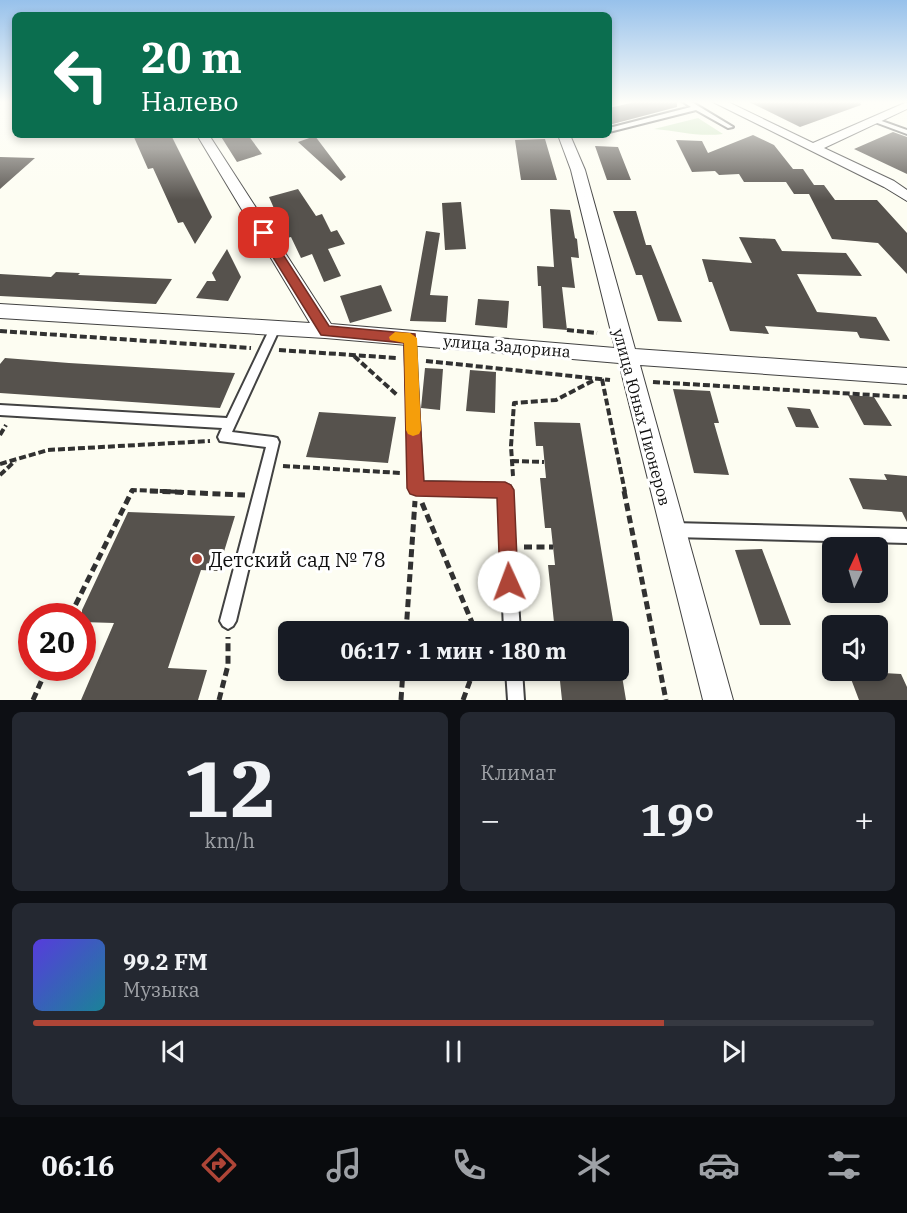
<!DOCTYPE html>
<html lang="ru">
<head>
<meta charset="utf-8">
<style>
  :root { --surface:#171b24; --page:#242831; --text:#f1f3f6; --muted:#9ea1a6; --line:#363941; --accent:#ae4537 }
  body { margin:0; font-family:"IBM Plex Serif",serif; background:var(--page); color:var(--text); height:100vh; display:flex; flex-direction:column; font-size:22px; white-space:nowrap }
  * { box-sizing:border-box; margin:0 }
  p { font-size:20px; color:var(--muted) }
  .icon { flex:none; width:33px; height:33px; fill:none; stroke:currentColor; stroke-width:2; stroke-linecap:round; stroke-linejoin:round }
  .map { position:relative; height:700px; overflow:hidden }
  .side { display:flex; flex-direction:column; gap:12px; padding:12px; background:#0d0f14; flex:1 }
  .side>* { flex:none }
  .banner { position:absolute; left:12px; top:12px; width:600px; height:126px; border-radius:9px; box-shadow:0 3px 9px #0003; background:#0b6e4f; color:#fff; overflow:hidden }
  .needle { width:39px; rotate:4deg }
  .fabs { position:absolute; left:822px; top:537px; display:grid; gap:12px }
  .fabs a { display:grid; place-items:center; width:66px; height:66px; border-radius:9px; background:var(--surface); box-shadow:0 3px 9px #0003; font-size:30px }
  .speed { position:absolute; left:18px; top:603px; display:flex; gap:12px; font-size:30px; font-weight:700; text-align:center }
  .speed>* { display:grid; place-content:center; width:78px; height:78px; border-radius:50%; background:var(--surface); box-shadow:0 3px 9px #0003; line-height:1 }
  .speed .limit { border:9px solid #d22; background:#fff; color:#111 }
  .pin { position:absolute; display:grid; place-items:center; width:51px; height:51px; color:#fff; margin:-26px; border-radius:12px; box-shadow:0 3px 9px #0006 }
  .me { position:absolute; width:66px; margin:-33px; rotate:358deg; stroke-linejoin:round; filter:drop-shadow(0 0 4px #0008) }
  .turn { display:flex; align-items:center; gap:21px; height:126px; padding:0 30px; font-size:27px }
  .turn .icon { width:78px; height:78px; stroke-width:2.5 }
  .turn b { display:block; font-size:42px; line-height:51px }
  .big { font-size:45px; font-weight:700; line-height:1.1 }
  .side .tile { flex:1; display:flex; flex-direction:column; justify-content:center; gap:9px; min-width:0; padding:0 21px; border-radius:9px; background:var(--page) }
  .side .dial { align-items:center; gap:0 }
  .dial b { font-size:78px; line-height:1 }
  .song { display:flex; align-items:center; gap:18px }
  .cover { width:72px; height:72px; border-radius:9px; background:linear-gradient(135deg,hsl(250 70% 55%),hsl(190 70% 35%)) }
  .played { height:6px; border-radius:3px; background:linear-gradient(90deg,var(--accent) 75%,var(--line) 75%) }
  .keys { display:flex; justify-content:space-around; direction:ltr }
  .heat { display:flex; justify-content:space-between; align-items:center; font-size:33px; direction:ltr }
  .side .tiles { flex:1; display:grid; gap:12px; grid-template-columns:1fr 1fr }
  .tile:last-child { grid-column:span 2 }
  .trip { position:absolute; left:278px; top:621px; width:351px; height:60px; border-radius:9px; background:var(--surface); box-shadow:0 3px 9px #0003; font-weight:700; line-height:60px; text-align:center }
  .tabs { display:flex; height:96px; justify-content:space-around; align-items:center; background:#090b0e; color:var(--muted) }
  .tabs .icon { width:42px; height:42px }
  .tabs .active { color:var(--accent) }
  .tabs b { font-size:27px; color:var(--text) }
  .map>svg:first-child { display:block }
</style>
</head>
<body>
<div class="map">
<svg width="907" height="700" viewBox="0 0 907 700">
  <rect width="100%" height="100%" fill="#fdfdf2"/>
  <path fill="#cde4bf" d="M 698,118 L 723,134 C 697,137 679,131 654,129 Z"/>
  <path fill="#56524d" d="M 635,102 L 677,102 L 677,107 L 609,125 L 609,108 Z
    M 749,102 L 860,102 L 861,105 L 800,127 Z
    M 893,132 L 907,137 L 907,174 L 854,149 Z
    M 133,135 L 171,135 L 212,217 L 195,244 L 183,222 L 178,223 L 153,168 L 148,169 Z
    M 220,135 L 248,135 L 262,154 L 237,162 Z
    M 753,135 L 774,145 L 793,169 L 803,169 L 814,185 L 824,185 L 835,200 L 877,200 L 907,233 L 907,274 L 878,243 L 832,239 L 809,194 L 794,194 L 786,182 L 744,182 L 739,174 L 719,175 L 715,171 L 692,172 L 676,140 L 702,141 L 708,153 Z
    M 315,136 L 346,177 L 341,181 L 298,142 Z
    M 545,139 L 557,180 L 521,180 L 515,140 Z
    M 595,146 L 618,147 L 631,180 L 607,180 Z
    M 0,157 L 35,158 L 0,189 Z
    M 298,189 L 316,216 L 322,214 L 331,232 L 337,230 L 345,244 L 328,249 L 341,276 L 324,282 L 312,254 L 301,258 L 291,237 L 287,238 L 269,197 Z
    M 461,202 L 466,249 L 445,250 L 442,203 Z
    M 550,209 L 570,210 L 575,238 L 577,239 L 579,258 L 571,257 L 575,288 L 562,287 L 567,330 L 543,328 L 541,286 L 538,286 L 537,266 L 554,267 Z
    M 613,211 L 636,211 L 646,245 L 651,245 L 682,322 L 658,321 L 642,275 L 636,275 Z
    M 426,231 L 440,233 L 430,295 L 448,296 L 446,322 L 410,321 Z
    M 739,237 L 775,239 L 782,251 L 846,253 L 862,276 L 797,274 L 817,312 L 876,317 L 890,341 L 860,338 L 857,332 L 765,326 L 769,334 L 730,331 L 712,282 L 709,282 L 702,259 L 752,263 Z
    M 227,249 L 241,277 L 228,301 L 196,298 L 207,281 L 216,281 L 212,273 Z
    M 56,272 L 80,273 L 78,275 L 172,279 L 156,304 L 0,296 L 0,274 L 51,277 Z
    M 381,285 L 392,311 L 350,323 L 340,296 Z
    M 478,299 L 509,301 L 507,328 L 475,325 Z
    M 5,358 L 69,363 L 235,373 L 220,408 L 0,393 L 0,364 Z
    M 425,368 L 443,369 L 440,410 L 421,408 Z
    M 470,370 L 496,372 L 495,413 L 466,411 Z
    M 673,389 L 710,391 L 719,423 L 714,423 L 729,475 L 694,473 Z
    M 848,395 L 874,397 L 892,426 L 864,425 Z
    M 787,407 L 810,409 L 819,428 L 796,427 Z
    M 319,412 L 396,417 L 388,463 L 306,457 Z
    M 534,422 L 580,423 L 615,632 L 555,632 L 548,565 L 555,565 L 551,528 L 545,528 L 540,478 L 546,478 L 543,446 L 536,446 Z
    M 884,474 L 907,476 L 907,522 L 902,512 L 863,509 L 849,478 L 887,480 Z
    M 128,512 L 235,516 L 218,571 L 201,570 L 168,668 L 207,670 L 198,700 L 81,700 L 114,623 L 82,622 L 82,610 Z
    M 762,549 L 791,625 L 760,625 L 735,550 Z
    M 566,670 L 621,670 L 626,700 L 562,700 L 560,681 L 567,680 Z
    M 848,671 L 901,674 L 907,687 L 907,700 L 859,700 Z"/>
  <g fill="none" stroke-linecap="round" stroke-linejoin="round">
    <g stroke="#424242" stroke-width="4">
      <path id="service" d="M 682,101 L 690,101 L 733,127 L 728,128 L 696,110 L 609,132 L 609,128 L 691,107 Z
        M 872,119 L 876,119 L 907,130 L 907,134 L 872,121 Z
        M 275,324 L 280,328 L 232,432 L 273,437 L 277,438 L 279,442 L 236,621 L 233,626 L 228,629 L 223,626 L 220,621 L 266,447 L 220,441 L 218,437 L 222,428 L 0,415 L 0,405 L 227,418 L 270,328 Z
        M 410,334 L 415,338 L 422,482 L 505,484 L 510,486 L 511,490 L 520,632 L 504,632 L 499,496 L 416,494 L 411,492 L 410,488 L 405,338 Z
        M 673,523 L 907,529 L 907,543 L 673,537 L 668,535 L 666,530 L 668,525 Z
        M 506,670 L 522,670 L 524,700 L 508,700 Z"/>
    </g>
    <g stroke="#424242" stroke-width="2">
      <path id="minor" d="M 711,101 L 726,101 L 813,143 L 907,102 L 907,109 L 824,148 L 894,181 L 907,190 L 907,201 L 884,187 Z
        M 197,135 L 209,135 L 331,324 L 615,348 L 571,170 L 558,135 L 570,135 L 585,170 L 635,349 L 907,368 L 907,384 L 640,365 L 733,700 L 703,700 L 619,363 L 325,338 L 0,318 L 0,304 L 310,323 Z"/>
    </g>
    <path stroke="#313131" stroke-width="4" stroke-dasharray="7 3" stroke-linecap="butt" d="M 567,330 L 597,333
      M 0,331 L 251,348
      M 279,350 L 397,358
      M 354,356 L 397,395
      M 426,361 L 610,380
      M 602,379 L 625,492
      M 653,382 L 907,397
      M 0,435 L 6,425
      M 512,461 L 544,462
      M 0,464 L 48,450 L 210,441
      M 283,466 L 401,473
      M 0,475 L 15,461
      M 513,476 L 511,446 L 514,403 L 556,400 L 596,379
      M 131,492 L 132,490 L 184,492"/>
    <path stroke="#313131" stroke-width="5" stroke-dasharray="8 4.5" stroke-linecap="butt" d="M 150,491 L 245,495
      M 624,491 L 666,700
      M 422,503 L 476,632
      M 524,547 L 553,547
      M 70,616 L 132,491
      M 406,632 L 415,501
      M 491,670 L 495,681
      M 33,700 L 47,668
      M 219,700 L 228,665 L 228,637
      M 401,700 L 403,670
      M 463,700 L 474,670"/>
    <use href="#service" fill="#fff" fill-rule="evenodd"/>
    <use href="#minor" fill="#fff" fill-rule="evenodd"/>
  </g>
  <linearGradient id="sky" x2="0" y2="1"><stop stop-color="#97c1eb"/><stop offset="0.51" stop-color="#fefef9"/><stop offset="1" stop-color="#fefef9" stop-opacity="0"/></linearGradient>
  <rect width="907" height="200" fill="url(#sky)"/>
  <path fill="#ae4537" stroke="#712d24" stroke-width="1.5" d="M 264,229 L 268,231 L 329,326 L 415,334 L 424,481 L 505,482 L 511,485 L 514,490 L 518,582 L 516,588 L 509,591 L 502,588 L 500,582 L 497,498 L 416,496 L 410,494 L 407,488 L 404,343 L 321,335 L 258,233 Z"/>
  <path fill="#f59e0b" d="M 395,332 L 410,333 L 417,338 L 421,430 L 419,434 L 413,436 L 408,434 L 406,430 L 404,343 L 390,340 L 389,337 Z"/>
  <circle fill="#ae4537" stroke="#fff" stroke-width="2" cx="197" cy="559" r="6"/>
  <g text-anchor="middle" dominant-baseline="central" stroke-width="6" stroke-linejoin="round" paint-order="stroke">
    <g font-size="16" fill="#0f0f0f" stroke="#fff">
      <text transform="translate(507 346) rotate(5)">улица Задорина</text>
      <text transform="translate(642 417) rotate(75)">улица Юных Пионеров</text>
    </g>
    <g font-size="20" fill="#0f0f0f" stroke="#fff" text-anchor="start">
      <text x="209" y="559">Детский сад № 78</text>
    </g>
  </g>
</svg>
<div class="fabs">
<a><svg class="needle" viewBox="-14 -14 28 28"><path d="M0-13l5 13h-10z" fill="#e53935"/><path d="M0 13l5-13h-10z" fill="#9ea1a6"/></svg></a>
<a><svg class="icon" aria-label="sound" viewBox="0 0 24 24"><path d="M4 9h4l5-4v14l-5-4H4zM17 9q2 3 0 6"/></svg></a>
</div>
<div class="speed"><div class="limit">20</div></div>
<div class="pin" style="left:264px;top:233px;background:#d93025"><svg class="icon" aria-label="arrive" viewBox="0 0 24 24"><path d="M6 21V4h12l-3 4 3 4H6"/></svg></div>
<svg class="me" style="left:509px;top:582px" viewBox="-20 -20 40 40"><circle r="19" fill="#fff"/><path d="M0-13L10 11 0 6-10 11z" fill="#ae4537"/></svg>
<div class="trip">06:17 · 1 мин · 180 m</div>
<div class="banner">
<div class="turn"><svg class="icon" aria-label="left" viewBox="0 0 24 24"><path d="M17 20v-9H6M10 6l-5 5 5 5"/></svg><div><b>20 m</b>Налево</div></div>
</div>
</div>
<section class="side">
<div class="tiles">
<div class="tile dial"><b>12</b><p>km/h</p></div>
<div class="tile"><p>Климат</p>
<div class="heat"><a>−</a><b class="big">19°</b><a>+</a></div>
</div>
<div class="tile">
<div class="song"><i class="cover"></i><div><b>99.2 FM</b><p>Музыка</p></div></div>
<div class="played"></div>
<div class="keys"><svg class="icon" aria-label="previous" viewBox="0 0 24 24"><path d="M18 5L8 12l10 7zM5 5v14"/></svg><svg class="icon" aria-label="pause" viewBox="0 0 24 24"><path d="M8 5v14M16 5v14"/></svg><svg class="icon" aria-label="next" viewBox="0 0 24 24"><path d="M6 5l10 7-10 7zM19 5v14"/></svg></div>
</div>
</div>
</section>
<nav class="tabs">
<b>06:16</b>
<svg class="icon active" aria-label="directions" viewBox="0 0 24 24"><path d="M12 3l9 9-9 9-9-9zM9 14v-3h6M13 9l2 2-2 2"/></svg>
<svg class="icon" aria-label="music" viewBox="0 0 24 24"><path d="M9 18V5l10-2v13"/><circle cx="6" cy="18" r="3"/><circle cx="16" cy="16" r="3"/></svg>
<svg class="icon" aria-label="phone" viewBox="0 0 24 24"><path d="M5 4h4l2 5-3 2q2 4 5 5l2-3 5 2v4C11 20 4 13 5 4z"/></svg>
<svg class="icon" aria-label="climate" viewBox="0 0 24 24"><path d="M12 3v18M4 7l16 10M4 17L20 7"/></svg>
<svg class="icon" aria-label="car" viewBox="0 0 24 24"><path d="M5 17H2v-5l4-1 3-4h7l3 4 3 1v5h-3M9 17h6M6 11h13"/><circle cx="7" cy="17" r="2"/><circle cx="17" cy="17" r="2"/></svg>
<svg class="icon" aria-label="filters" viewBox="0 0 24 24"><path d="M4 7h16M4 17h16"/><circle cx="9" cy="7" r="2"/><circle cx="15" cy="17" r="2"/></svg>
</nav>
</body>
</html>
